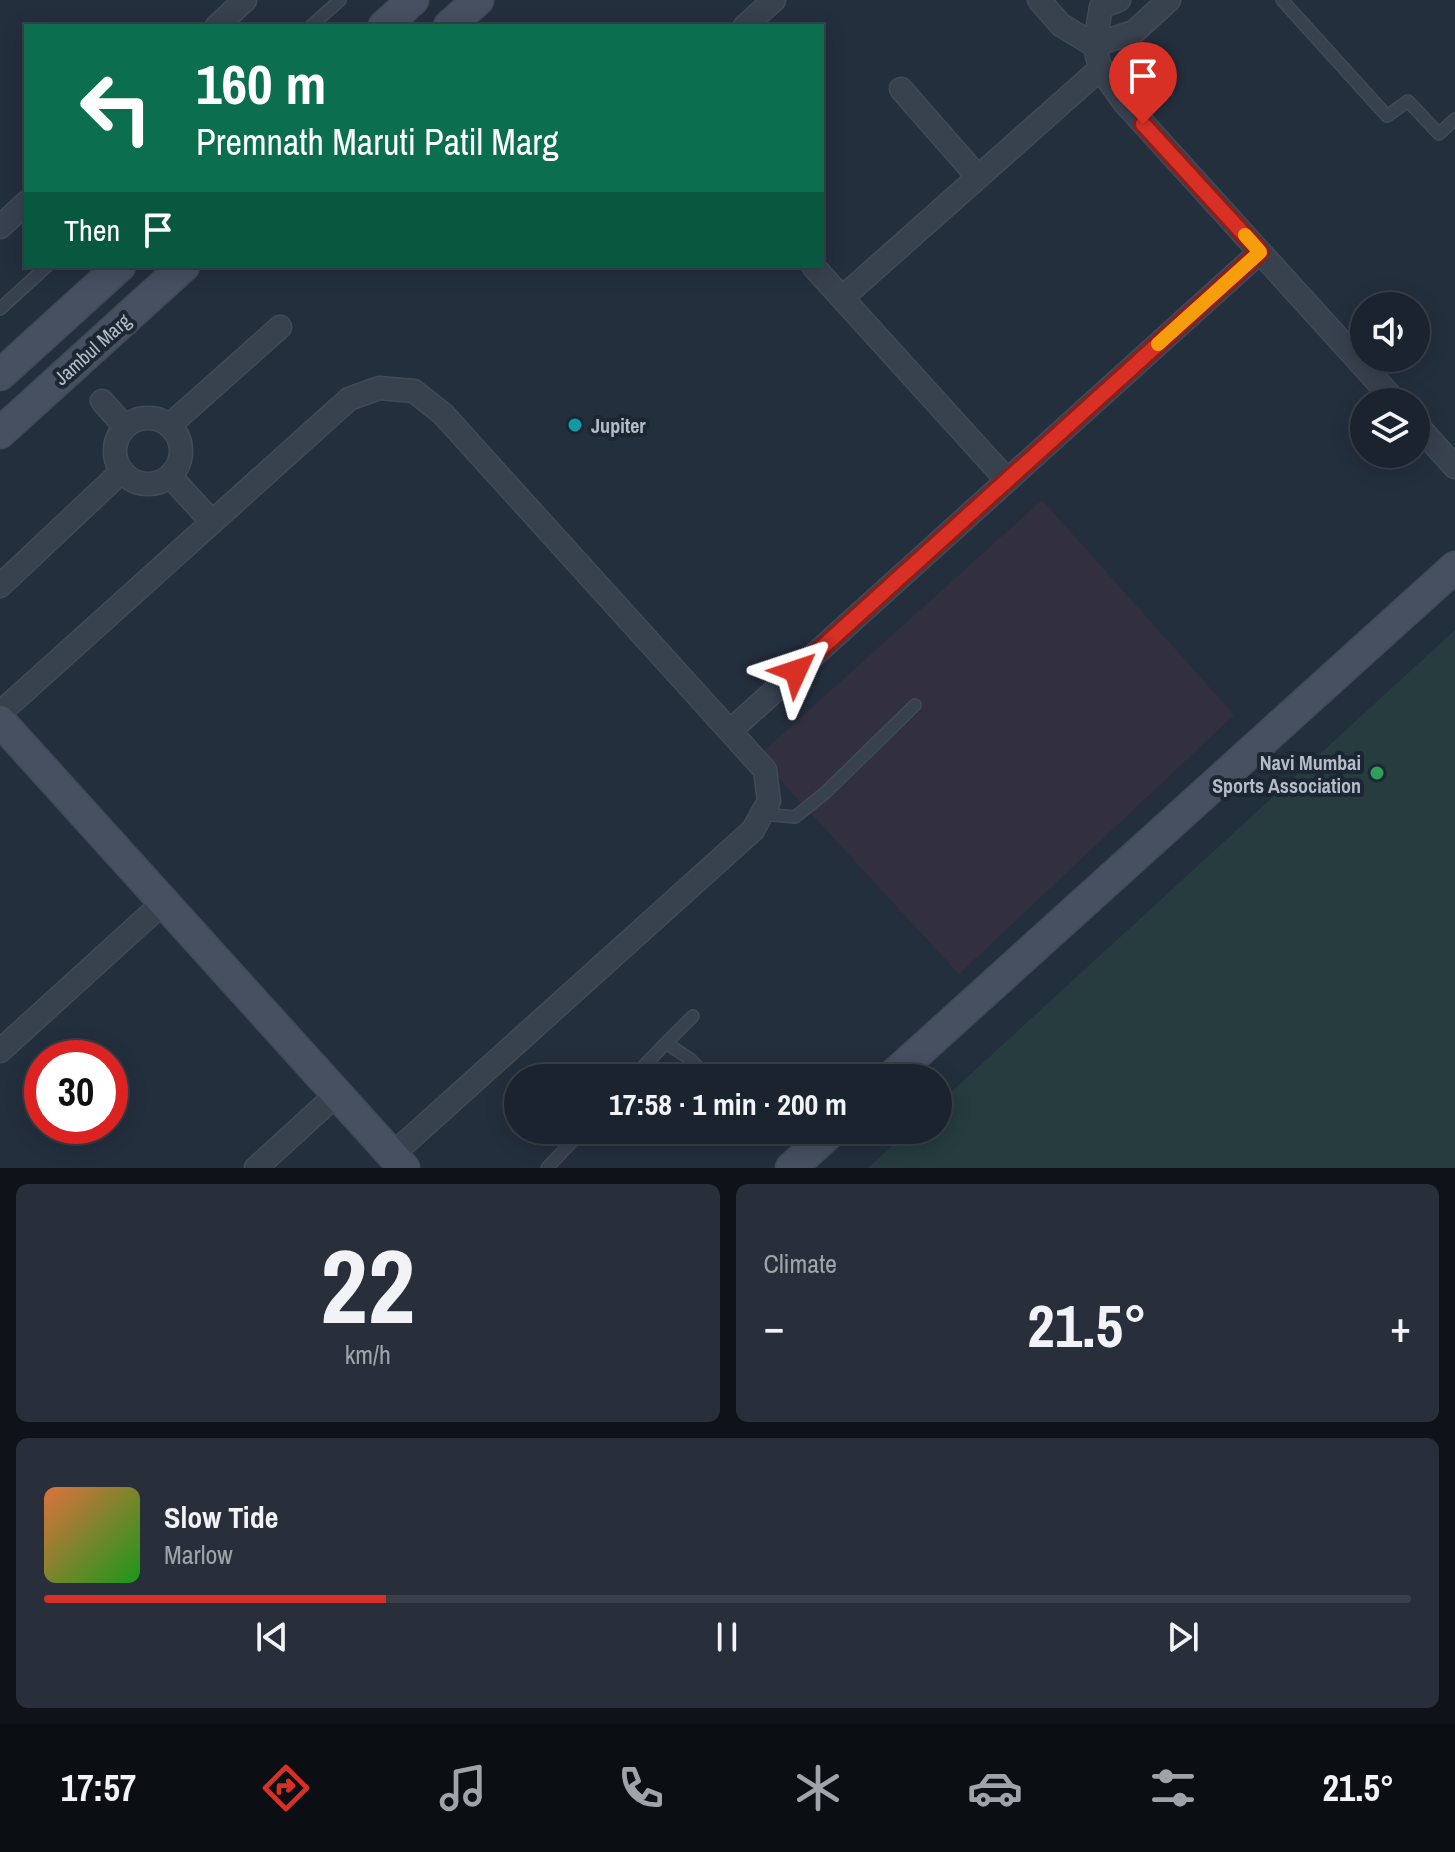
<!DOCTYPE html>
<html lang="en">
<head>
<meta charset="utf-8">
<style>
  :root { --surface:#1b232e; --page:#282f3a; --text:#f1f3f6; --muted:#a0a4aa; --line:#39404a; --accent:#d93025 }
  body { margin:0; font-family:"Archivo Narrow",sans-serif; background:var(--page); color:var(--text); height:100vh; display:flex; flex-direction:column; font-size:30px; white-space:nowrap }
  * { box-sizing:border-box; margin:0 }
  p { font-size:26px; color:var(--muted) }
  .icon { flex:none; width:44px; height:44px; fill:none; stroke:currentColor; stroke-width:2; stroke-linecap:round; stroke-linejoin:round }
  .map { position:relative; height:1168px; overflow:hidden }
  .details { display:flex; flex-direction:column; gap:16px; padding:16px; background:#0f1319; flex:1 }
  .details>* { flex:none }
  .guide { position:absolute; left:24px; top:24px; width:800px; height:244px; border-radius:0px; box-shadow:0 4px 20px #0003,0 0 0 2px var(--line); background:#0b6e4f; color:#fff; overflow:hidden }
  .tools { position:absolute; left:1350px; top:292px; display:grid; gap:16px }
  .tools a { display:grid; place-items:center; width:80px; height:80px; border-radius:50%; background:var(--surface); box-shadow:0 4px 20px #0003,0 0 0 2px var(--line); font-size:40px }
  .speed { position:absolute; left:24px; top:1040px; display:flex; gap:16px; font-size:40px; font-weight:700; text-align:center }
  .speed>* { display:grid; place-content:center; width:104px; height:104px; border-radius:50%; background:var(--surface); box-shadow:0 4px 20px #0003,0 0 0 2px var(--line); line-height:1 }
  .speed .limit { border:12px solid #d22; background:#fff; color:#111 }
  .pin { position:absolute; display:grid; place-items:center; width:68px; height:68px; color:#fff; margin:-82px -34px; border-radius:50% 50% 50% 0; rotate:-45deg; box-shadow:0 0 8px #0007 }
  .pin .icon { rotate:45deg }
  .me { position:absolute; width:88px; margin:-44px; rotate:48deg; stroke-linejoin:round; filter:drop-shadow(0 0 6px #0008) }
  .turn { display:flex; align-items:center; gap:28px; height:168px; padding:0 40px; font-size:36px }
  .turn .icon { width:104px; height:104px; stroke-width:2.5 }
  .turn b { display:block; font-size:56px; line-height:68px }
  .then { display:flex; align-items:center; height:76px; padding:0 40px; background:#0003; gap:16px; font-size:30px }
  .big { font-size:60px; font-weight:700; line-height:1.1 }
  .details .card { flex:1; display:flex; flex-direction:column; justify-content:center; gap:12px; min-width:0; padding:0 28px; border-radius:12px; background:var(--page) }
  .details .dial { align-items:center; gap:0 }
  .dial b { font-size:104px; line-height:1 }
  .song { display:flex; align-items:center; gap:24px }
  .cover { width:96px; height:96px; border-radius:12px; background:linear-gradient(135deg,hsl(20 70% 55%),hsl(120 70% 35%)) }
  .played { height:8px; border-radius:4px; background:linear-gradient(90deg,var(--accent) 25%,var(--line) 25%) }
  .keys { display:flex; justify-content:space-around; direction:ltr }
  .heat { display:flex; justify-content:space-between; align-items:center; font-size:44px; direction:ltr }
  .details .tiles { flex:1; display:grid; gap:16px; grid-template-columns:1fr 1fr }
  .card:last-child { grid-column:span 2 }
  .trip { position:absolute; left:504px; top:1064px; width:448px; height:80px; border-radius:40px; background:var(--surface); box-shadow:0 4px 20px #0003,0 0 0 2px var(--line); font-weight:700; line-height:80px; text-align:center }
  .dock { display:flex; height:128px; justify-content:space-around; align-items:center; background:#0b0e12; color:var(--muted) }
  .dock .icon { width:56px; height:56px }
  .dock .current { color:var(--accent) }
  .dock b { font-size:36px; color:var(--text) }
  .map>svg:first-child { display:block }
</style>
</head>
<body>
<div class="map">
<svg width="1455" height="1168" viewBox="0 0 1455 1168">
  <rect width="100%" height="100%" fill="#242f3e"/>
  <path fill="#32303f" d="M 1042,500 L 1234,715 L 959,974 L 758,756 Z"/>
  <path fill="#263c3f" d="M 1455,630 L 1455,1168 L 868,1168 L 909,1130 L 938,1130 L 938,1104 Z"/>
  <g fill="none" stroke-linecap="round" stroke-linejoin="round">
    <g stroke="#414a57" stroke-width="14">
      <path id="lane" d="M 1282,0 L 1387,116 L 1408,101 L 1439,134 L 1455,119
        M 311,26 L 340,0
        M 0,309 L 47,266
        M 762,814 L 795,817 L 825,793 L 915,705
        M 666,1043 L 693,1016
        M 632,1078 L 666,1043 L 690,1059 L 709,1078
        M 547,1168 L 583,1130"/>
    </g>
    <g stroke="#414a57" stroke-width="25">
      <path id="street" d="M 1039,0 L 1061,25 L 1094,45
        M 1101,7 C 1092,59 1093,60 1124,102 L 1396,402
        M 1101,7 L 1119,0
        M 217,26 L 245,0
        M 745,26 L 774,0
        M 1094,45 L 1134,32 L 1169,0
        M 901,89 L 978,177
        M 0,227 L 26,203
        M 813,266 L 1007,480
        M 842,298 L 1100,69
        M 102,401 L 125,427
        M115 451a33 33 0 1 1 66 0a33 33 0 1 1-66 0Z
        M 1416,424 L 1455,467
        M 170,425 L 280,327
        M 170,476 L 212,522
        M 0,586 L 122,471
        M 0,713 L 349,399 L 379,388 L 414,391 L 443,414 L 765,770 L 769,801 L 753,830 L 392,1155
        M 730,731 L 1260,252
        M 0,1051 L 164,902
        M 256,1168 L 337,1094"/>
    </g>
    <g stroke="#414a57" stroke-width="33">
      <path id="secondary" d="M 384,26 L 413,0
        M 449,26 L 478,0
        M 0,375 L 120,266
        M 0,433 L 184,266
        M 0,721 L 404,1168
        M 890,1078 L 1455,567
        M 791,1168 L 833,1130"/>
    </g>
    <use href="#lane" stroke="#38414e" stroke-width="11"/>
    <use href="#street" stroke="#38414e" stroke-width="22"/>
    <use href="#secondary" stroke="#465061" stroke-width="30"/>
  </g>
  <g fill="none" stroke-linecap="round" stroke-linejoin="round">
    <g stroke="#8d1f18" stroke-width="20">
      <path id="route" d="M 796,671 L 1260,252 L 1143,124"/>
    </g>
    <use href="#route" stroke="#d93025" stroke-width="14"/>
    <path stroke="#f59e0b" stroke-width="14" d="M 1158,344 L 1260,252 L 1245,235"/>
  </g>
  <circle fill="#0f9aa8" stroke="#1d2633" stroke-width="3" cx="575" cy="425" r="8"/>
  <circle fill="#2e9e5b" stroke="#1d2633" stroke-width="3" cx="1377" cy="773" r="8"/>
  <g text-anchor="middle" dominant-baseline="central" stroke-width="8" stroke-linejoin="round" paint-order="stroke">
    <g font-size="20" fill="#b4bcc9" stroke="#1d2633">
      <text transform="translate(92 349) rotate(-42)">Jambul Marg</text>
    </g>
    <g font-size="20" font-weight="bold" fill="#b4bcc9" stroke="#1d2633" text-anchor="start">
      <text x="591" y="425">Jupiter</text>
      <text x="1361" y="762" text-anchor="end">Navi Mumbai<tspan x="1361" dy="23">Sports Association</tspan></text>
    </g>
  </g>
</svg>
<div class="tools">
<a><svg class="icon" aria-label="sound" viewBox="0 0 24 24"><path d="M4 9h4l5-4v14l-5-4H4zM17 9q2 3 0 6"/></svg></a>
<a><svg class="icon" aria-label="layers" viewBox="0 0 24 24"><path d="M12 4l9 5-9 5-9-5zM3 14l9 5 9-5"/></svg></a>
</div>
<div class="speed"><div class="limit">30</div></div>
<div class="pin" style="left:1143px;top:124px;background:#d93025"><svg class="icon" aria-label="arrive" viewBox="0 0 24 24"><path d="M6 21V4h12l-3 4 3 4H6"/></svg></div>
<svg class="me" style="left:796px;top:671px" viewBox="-20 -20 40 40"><path d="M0-17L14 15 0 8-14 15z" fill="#d93025" stroke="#fff" stroke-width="4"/></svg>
<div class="trip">17:58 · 1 min · 200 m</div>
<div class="guide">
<div class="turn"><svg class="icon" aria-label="left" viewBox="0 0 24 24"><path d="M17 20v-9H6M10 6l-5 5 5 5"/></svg><div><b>160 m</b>Premnath Maruti Patil Marg</div></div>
<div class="then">Then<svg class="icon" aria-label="arrive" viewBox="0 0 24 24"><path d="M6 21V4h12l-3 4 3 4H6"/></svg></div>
</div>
</div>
<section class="details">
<div class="tiles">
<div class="card dial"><b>22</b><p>km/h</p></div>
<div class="card"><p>Climate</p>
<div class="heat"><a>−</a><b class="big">21.5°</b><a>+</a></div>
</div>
<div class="card">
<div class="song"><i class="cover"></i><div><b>Slow Tide</b><p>Marlow</p></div></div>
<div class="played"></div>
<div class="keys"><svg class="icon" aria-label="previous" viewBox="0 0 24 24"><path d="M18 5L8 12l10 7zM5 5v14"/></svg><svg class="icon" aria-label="pause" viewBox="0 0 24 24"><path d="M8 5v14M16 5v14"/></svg><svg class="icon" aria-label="next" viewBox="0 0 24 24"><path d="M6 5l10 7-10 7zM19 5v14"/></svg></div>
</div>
</div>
</section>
<nav class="dock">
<b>17:57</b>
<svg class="icon current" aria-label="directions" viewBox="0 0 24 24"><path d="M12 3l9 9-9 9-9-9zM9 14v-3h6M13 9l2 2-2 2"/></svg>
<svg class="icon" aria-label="music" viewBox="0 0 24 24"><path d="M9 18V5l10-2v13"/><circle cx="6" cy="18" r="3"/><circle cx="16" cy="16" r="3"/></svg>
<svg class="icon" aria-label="phone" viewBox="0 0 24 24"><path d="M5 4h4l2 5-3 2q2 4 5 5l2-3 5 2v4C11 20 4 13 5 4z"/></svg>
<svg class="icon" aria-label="climate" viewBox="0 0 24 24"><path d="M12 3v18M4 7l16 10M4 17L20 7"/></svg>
<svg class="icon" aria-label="car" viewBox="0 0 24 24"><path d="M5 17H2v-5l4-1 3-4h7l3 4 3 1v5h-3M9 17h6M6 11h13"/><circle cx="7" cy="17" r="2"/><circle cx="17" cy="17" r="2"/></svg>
<svg class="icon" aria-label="filters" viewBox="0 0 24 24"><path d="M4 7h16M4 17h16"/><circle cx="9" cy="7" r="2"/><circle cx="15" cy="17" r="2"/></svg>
<b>21.5°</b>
</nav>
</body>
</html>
